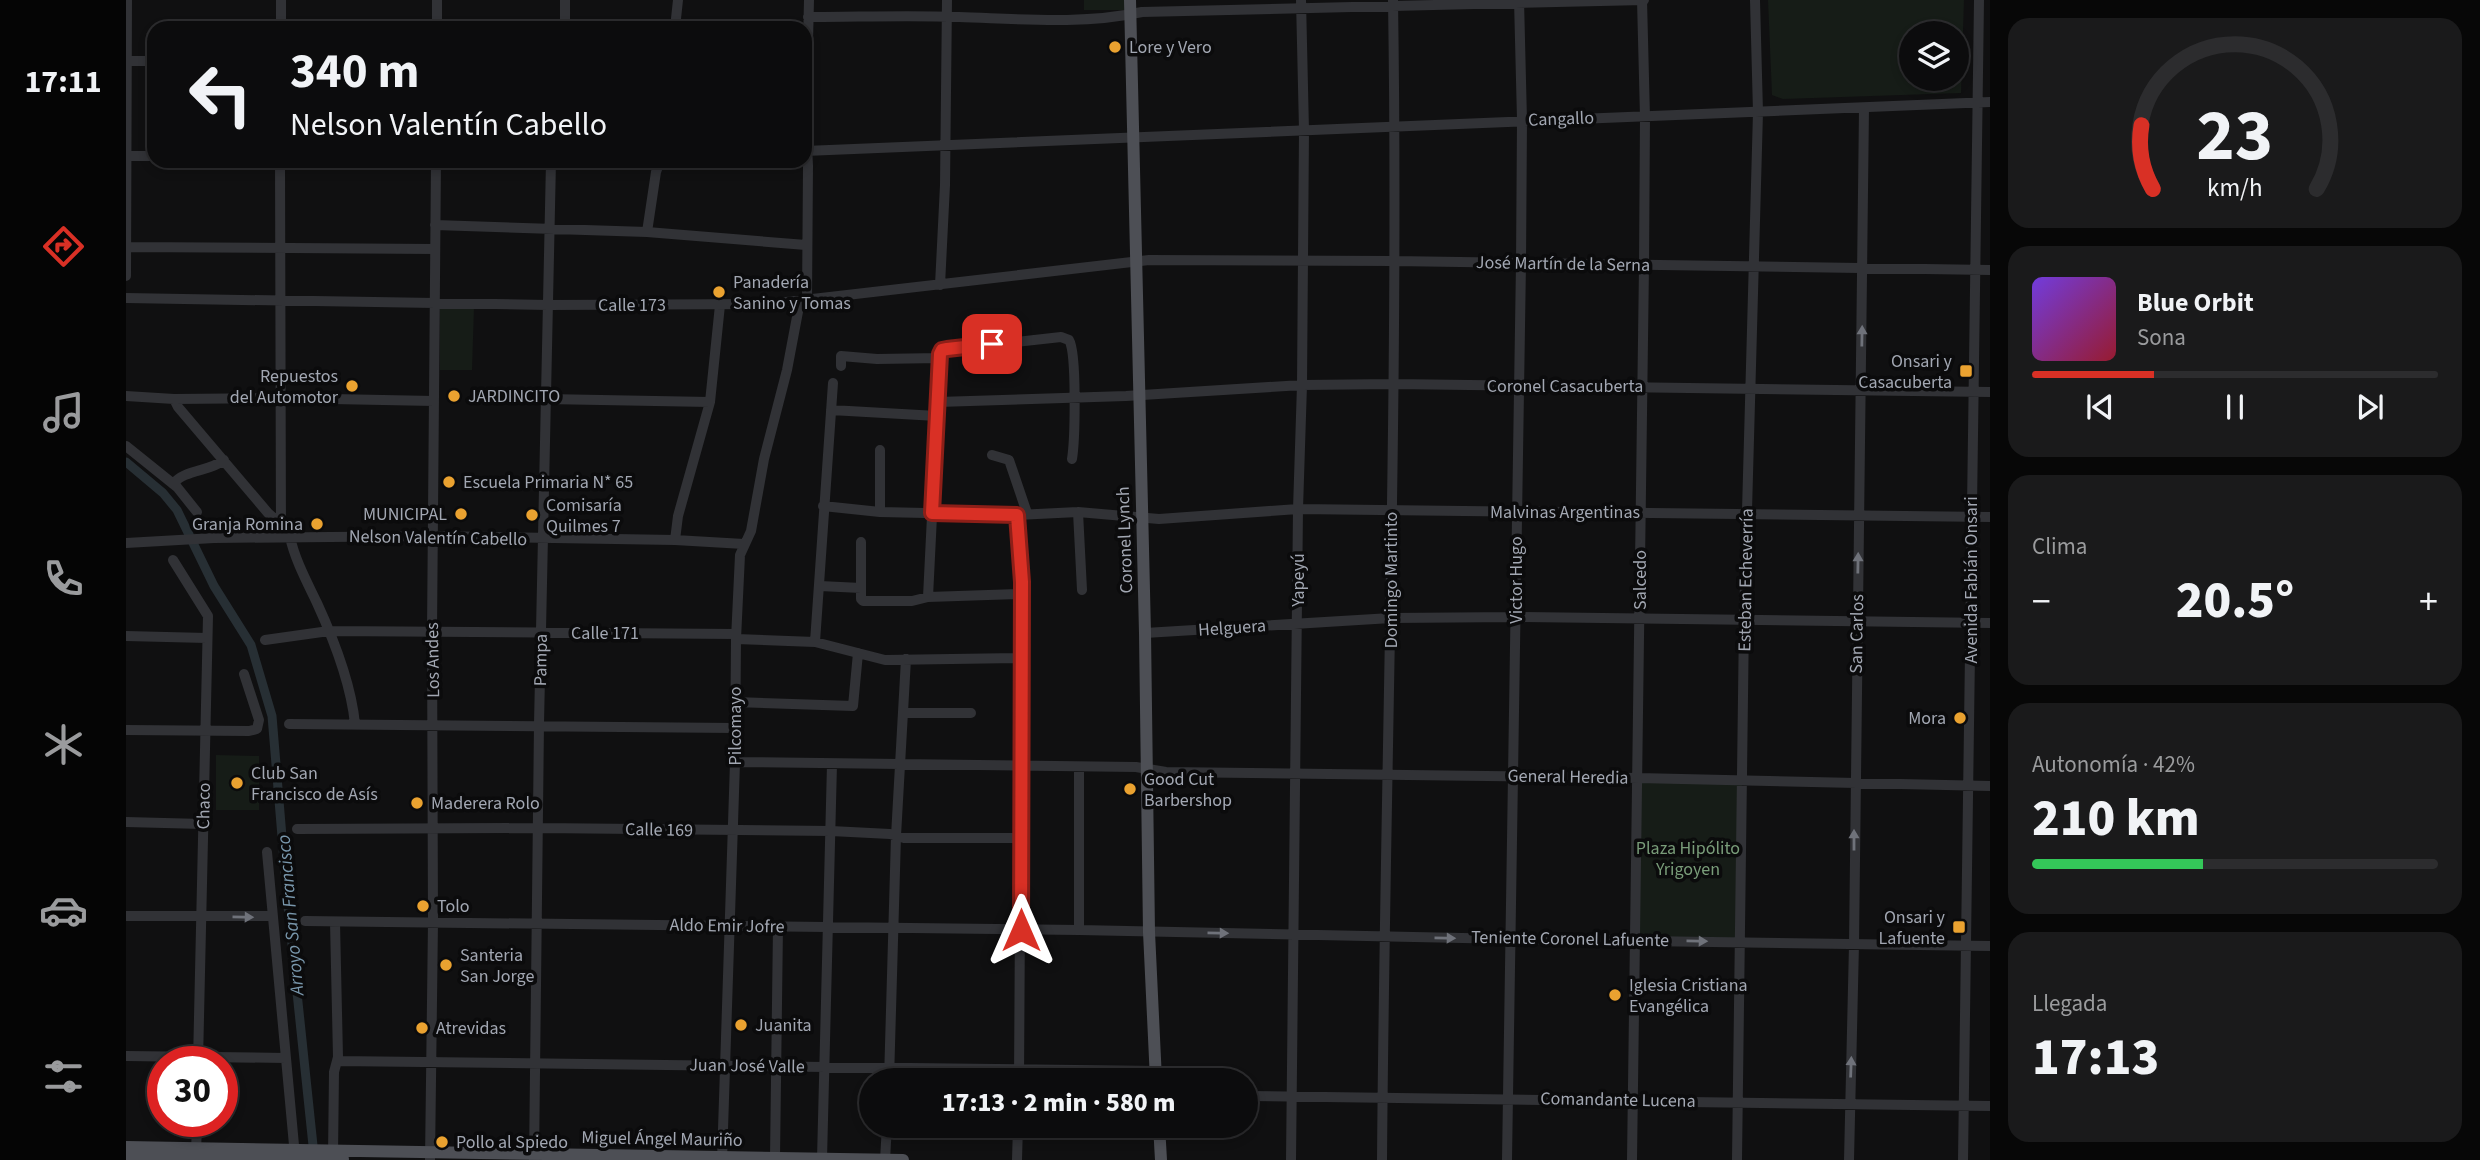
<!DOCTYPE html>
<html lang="es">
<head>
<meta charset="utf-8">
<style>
  :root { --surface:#0c0c0d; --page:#1a1a1b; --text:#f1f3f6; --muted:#9a9b9d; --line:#2c2c2e; --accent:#d93025 }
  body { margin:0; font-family:"Source Sans 3",sans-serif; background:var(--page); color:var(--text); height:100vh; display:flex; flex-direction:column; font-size:26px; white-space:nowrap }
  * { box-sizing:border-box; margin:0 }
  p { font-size:23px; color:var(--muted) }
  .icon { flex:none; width:38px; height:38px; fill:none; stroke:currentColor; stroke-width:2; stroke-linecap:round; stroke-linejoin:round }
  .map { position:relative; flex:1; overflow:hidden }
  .details { display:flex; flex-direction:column; gap:18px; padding:18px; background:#070707; width:490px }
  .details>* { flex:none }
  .top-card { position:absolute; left:21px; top:21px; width:665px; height:147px; border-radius:21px; box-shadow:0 4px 10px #0003,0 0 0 2px var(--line); background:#0c0c0d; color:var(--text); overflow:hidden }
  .tools { position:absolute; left:1773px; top:21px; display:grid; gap:14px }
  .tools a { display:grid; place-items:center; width:70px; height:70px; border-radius:50%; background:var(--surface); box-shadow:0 4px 10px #0003,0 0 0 2px var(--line); font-size:35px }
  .speed { position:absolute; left:21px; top:1046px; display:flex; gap:14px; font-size:35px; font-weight:700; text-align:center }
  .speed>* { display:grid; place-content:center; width:91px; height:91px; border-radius:50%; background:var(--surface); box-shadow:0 4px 10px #0003,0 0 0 2px var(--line); line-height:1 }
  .speed .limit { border:10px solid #d22; background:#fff; color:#111 }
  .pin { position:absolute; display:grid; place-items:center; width:60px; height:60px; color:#fff; margin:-30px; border-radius:14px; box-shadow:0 4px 10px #0006 }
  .me { position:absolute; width:77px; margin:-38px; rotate:0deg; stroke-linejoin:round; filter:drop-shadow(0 0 5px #0008) }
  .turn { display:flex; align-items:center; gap:24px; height:147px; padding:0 28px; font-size:32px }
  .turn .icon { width:91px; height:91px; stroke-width:2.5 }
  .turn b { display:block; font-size:49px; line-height:60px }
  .big { font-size:52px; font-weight:800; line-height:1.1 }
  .details .tile { flex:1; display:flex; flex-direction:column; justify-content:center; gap:10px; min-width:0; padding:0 24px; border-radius:21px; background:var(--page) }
  .details .dial { align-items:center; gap:0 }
  .dial svg { height:182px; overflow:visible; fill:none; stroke:var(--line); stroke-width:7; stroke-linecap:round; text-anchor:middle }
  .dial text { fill:var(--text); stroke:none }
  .song { display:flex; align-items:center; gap:21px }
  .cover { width:84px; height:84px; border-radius:10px; background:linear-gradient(135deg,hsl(260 70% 55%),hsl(350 70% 35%)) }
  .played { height:7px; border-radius:4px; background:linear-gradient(90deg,var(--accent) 30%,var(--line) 30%) }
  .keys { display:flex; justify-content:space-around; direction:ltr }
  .heat { display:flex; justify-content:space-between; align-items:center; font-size:38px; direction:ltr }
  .charge { height:10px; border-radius:5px; background:linear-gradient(90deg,#34c759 42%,var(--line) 0) }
  .trip { position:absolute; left:733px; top:1068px; width:399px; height:70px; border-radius:35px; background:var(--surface); box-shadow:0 4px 10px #0003,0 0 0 2px var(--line); font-weight:800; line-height:70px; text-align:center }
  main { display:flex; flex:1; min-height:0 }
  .dock { display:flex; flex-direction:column; width:126px; justify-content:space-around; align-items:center; background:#050505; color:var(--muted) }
  .dock .icon { width:49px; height:49px }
  .dock .active { color:var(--accent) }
  .dock b { font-size:32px; color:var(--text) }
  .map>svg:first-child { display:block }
</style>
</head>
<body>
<main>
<nav class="dock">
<b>17:11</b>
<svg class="icon active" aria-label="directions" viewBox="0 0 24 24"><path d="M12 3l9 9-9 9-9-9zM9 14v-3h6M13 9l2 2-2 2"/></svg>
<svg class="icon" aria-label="music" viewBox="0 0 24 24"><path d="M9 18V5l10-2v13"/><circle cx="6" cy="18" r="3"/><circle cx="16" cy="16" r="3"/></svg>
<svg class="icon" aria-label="phone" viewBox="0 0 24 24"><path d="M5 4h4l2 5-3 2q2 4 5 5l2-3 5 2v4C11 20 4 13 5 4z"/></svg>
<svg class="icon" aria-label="climate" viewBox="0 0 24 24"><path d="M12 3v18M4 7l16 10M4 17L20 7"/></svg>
<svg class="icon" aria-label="car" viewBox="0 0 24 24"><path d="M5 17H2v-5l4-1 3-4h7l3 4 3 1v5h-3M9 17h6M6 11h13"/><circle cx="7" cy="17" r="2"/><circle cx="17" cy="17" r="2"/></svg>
<svg class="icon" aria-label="filters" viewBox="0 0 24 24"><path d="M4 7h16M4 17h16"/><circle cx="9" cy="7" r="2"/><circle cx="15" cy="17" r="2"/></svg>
</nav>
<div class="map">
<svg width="1864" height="1160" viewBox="0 0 1864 1160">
  <rect width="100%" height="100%" fill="#101011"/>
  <path fill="#161c17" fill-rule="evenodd" d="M 958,0 L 999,0 L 999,10 L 958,10 Z
    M 1642,0 L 1838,0 L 1835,93 L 1657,99 L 1646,95 ZM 1785,33 L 1830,33 L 1830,79 L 1785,79 Z
    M 314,307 L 348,308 L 346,370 L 314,370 Z
    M 90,755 L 133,756 L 133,810 L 90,810 Z
    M 1512,778 L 1616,781 L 1614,941 L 1509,939 Z"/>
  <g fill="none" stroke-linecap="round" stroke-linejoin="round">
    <path stroke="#272f34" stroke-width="9" d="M 0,462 L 37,493 L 51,510 L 88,586 L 125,645 L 146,716 L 161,897 L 188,1155"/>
    <path stroke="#313236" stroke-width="10" d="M 311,0 L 311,28
      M 682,17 C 733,17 783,15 833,17 C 894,19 956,25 1016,12 L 1518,0
      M 155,28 L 155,0
      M 439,28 L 439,0
      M 549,28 L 552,0
      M 0,61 L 28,61
      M 679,151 L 1864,102
      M 0,156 L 28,156
      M 154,161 L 155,537
      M 309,225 L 521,232 L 680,245
      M 521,232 L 530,172 L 534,161
      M 0,247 L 309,249
      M 0,276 L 1,0
      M 814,285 L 819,185 L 821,0
      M 0,298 L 422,305 L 643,304 L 1023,260 L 1268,261 L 1864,270
      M 681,300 L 682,166 L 680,126 L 683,0
      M 715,366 L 715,356 L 751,359 L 814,358
      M 0,396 L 48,399 L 155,398 L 308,401
      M 48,399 L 52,407 L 142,513 L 151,521 L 155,522
      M 420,399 L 584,402
      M 812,402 L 1000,396 L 1176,385 L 1268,384 L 1864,392
      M 705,410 L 811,416
      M 0,446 L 51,487 L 71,512
      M 754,450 L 754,512
      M 866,455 L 883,460 L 901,513
      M 47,484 C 59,469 83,472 98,460
      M 697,506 L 754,512 L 891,515 L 952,512 L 1033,519 L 1172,509 L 1864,517
      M 952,512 L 956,590
      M 891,515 L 896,582 L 893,1080
      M 164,537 C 169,560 181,582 191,603 C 208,640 225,683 229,724
      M 549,540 L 552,516 L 584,402 L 594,305
      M 735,542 L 735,599 L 737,601 L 786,601 L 802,597 L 894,594
      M 0,543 L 88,538 L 306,536 L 549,540 L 618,544
      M 47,560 L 82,616 L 72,1062
      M 694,586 L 735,588
      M 802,597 L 814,354 L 816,350 L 935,337 L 943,340 C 951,353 949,440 946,459
      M 1019,633 L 1265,618 L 1390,617 L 1864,623
      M 0,636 L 81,638
      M 610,639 L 689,642 L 759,660 L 894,658
      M 139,640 L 203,631 L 610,634
      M 689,642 L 707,383
      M 609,702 L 727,706 L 732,653
      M 777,713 L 845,713
      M 163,724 L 609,728
      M 0,730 L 123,731 L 131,729 L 133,720 L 118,674
      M 609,762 L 1010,767 L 1040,772 L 1512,778 L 1864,786
      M 953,767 L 953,930
      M 0,822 L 77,824
      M 171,829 L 413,828 L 705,831 L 764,834 L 778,838 L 894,838
      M 141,852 L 169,1156
      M 0,916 L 146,916
      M 179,921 L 953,930 L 1384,939 L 1864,946
      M 0,1056 L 160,1058
      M 211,1061 L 1030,1071
      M 763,1080 L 770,836 L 780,659
      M 1120,1096 L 1864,1106
      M 70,1153 L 71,1122
      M 207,1155 L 208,1072 L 212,1057 L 209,922
      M 649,1158 L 652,926
      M 696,1159 L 706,764
      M 304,1160 L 307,921 L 306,631 L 310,161
      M 408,1160 L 413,724 L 425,161
      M 596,1160 L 609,762 L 610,639 L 614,555 L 625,531 L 638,459 L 661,370 L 674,301
      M 759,1160 L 761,1125
      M 891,1160 L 892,1125
      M 1165,1160 L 1172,509 L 1176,385 L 1178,130 L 1175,0
      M 1256,1160 C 1259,773 1273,387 1267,0
      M 1381,1160 L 1395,263 L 1396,120 L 1393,0
      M 1506,1160 L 1518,265 L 1519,117 L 1516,0
      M 1611,1160 L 1618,620 L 1632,112 L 1629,0
      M 1723,1160 L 1728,944 L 1738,108
      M 1837,1160 L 1853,0"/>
    <path stroke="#4d4f55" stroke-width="12" d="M 1004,0 L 1019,633 L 1023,932 L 1030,1080
      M 1033,1125 L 1035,1160
      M 0,1147 L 777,1160
      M 0,1156 L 217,1159"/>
  </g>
  <defs><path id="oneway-solid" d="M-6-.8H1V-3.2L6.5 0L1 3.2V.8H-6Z" transform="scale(1.75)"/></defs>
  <g fill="#6f727a">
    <use href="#oneway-solid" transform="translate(1736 336) rotate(-89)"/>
    <use href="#oneway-solid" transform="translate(1732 563) rotate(-89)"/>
    <use href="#oneway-solid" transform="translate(1728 840) rotate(-90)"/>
    <use href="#oneway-solid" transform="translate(117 917) rotate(1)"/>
    <use href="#oneway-solid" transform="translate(1092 933) rotate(1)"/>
    <use href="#oneway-solid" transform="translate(1319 938) rotate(1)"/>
    <use href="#oneway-solid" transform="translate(1571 941) rotate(1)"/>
    <use href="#oneway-solid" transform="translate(1725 1067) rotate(-88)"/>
  </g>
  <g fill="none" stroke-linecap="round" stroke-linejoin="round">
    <g stroke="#8d1f18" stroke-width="18">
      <path id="route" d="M 866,344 L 821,349 L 816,350 L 814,354 L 806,513 L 891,515 L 896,582 L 895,930"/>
    </g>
    <use href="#route" stroke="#d93025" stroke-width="12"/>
  </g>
  <g fill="#eaa230" stroke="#0b0b0c" stroke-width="2.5">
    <circle cx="989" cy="47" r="7"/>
    <circle cx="593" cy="292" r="7"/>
    <rect x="1833" y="364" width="14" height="14" rx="3.5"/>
    <circle cx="226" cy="386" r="7"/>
    <circle cx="328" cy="396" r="7"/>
    <circle cx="323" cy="482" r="7"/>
    <circle cx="335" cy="514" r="7"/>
    <circle cx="406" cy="515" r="7"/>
    <circle cx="191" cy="524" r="7"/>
    <circle cx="1834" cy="718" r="7"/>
    <circle cx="111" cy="783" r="7"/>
    <circle cx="1004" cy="789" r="7"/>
    <circle cx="291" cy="803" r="7"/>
    <circle cx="297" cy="906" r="7"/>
    <rect x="1826" y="920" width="14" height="14" rx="3.5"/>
    <circle cx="320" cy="965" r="7"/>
    <circle cx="1489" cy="995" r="7"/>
    <circle cx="615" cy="1025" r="7"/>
    <circle cx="296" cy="1028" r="7"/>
    <circle cx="316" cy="1142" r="7"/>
  </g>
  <g text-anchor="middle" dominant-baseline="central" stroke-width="7" stroke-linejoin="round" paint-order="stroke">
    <g font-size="18" fill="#a2a7b2" stroke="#0b0b0c" text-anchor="start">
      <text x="1003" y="47">Lore y Vero</text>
      <text x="607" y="282">Panadería<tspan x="607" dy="21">Sanino y Tomas</tspan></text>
      <text x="1826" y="361" text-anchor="end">Onsari y<tspan x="1826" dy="21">Casacuberta</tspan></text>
      <text x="212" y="376" text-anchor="end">Repuestos<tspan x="212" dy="21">del Automotor</tspan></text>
      <text x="342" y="396">JARDINCITO</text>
      <text x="337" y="482">Escuela Primaria N* 65</text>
      <text x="420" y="505">Comisaría<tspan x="420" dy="21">Quilmes 7</tspan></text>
      <text x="321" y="514" text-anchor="end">MUNICIPAL</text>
      <text x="177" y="524" text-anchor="end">Granja Romina</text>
      <text x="1820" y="718" text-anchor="end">Mora</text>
      <text x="125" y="773">Club San<tspan x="125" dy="21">Francisco de Asís</tspan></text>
      <text x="1018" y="779">Good Cut<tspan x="1018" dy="21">Barbershop</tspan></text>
      <text x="305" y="803">Maderera Rolo</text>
      <text x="311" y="906">Tolo</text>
      <text x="1819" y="917" text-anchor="end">Onsari y<tspan x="1819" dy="21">Lafuente</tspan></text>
      <text x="334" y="955">Santeria<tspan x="334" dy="21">San Jorge</tspan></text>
      <text x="1503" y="985">Iglesia Cristiana<tspan x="1503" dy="21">Evangélica</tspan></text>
      <text x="629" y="1025">Juanita</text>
      <text x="310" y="1028">Atrevidas</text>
      <text x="330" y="1142">Pollo al Spiedo</text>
    </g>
    <g font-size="18" fill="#a2a7b2" stroke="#0b0b0c">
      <text transform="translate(1435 119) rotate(-2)">Cangallo</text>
      <text transform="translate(1437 264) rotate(1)">José Martín de la Serna</text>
      <text x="506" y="305">Calle 173</text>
      <text x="1439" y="386">Coronel Casacuberta</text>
      <text x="1439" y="512">Malvinas Argentinas</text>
      <text transform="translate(312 538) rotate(1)">Nelson Valentín Cabello</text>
      <text transform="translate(999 540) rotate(-92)">Coronel Lynch</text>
      <text transform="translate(1172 580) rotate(-90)">Yapeyú</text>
      <text transform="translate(1265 580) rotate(-90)">Domingo Martinto</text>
      <text transform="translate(1390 580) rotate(-90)">Victor Hugo</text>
      <text transform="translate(1514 580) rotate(-90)">Salcedo</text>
      <text transform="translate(1620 580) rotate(-89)">Esteban Echeverría</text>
      <text transform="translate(1845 580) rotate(-90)">Avenida Fabián Onsari</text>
      <text transform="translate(1106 628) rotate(-4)">Helguera</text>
      <text x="479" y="633">Calle 171</text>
      <text transform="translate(1731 634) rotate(-89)">San Carlos</text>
      <text transform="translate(307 660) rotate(-91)">Los Andes</text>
      <text transform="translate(415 660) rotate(-89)">Pampa</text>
      <text transform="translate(609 726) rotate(-90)">Pilcomayo</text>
      <text transform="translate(1442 777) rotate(1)">General Heredia</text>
      <text transform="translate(78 806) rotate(-89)">Chaco</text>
      <text transform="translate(533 830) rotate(1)">Calle 169</text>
      <text transform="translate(601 926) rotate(1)">Aldo Emir Jofre</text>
      <text transform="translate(1444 939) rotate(1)">Teniente Coronel Lafuente</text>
      <text transform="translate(621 1066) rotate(1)">Juan José Valle</text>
      <text transform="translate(1492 1100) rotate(1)">Comandante Lucena</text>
      <text transform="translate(536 1139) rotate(1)">Miguel Ángel Mauriño</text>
    </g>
    <g font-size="18" fill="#799c79" stroke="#0b0b0c">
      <text x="1562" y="848">Plaza Hipólito<tspan x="1562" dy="21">Yrigoyen</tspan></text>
    </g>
    <g font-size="19" font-style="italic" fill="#7997ac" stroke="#0b0b0c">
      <text transform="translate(165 915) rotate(-95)">Arroyo San Francisco</text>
    </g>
  </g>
</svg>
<div class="tools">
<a><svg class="icon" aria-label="layers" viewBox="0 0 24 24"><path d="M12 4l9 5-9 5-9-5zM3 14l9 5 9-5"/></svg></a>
</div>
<div class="speed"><div class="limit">30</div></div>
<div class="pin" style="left:866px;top:344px;background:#d93025"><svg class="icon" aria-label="arrive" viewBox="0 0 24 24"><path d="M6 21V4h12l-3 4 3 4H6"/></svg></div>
<svg class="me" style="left:895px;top:930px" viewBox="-20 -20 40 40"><path d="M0-17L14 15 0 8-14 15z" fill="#d93025" stroke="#fff" stroke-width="4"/></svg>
<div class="trip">17:13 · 2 min · 580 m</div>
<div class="top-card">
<div class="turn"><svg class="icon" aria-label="left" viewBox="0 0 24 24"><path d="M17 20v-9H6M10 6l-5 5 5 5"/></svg><div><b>340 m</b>Nelson Valentín Cabello</div></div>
</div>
</div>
<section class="details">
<div class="tile dial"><svg viewBox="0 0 100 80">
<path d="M14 69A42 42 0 1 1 86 69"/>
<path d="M14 69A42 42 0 0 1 9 41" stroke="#d93025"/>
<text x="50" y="56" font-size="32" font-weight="700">23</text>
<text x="50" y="72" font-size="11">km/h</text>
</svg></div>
<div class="tile">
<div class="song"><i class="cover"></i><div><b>Blue Orbit</b><p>Sona</p></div></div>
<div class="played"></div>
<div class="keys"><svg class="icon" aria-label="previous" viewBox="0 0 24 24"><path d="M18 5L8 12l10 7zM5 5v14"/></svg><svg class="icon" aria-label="pause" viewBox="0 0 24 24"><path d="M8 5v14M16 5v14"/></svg><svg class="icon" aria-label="next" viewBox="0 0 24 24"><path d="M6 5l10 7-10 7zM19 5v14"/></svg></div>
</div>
<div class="tile"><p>Clima</p>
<div class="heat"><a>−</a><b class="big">20.5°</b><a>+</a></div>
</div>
<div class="tile"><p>Autonomía · 42%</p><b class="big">210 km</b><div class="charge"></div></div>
<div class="tile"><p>Llegada</p><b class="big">17:13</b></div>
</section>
</main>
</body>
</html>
